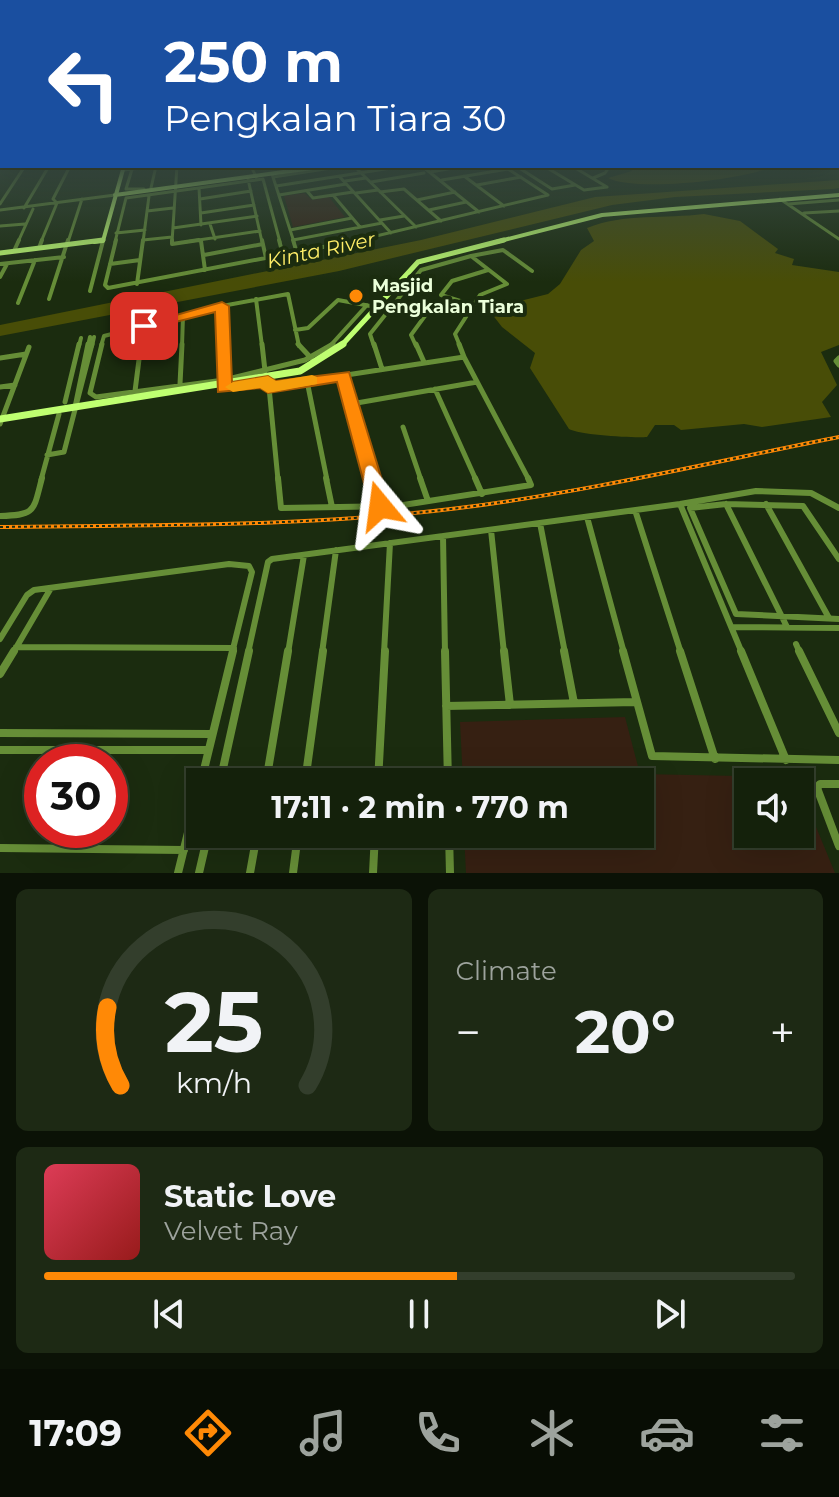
<!DOCTYPE html>
<html lang="en">
<head>
<meta charset="utf-8">
<style>
  :root { --surface:#14210b; --page:#1d2914; --text:#f1f3f6; --muted:#9da39d; --line:#333e2c; --accent:#ff8906 }
  body { margin:0; font-family:Montserrat,sans-serif; background:var(--page); color:var(--text); height:100vh; display:flex; flex-direction:column; font-size:30px; white-space:nowrap }
  * { box-sizing:border-box; margin:0 }
  p { font-size:26px; color:var(--muted) }
  .icon { flex:none; width:44px; height:44px; fill:none; stroke:currentColor; stroke-width:2; stroke-linecap:round; stroke-linejoin:round }
  .map { position:relative; height:873px; overflow:hidden }
  .drawer { display:flex; flex-direction:column; gap:16px; padding:16px; background:#0b1206; flex:1 }
  .drawer>* { flex:none }
  .banner { position:absolute; left:0px; top:0px; width:840px; height:168px; box-shadow:0 8px 32px #0002,0 0 0 2px var(--line); background:#1a4fa0; color:#fff; overflow:hidden }
  .tools { position:absolute; left:734px; top:768px; display:grid; gap:16px }
  .tools a { display:grid; place-items:center; width:80px; height:80px; border-radius:0px; background:var(--surface); box-shadow:0 8px 32px #0002,0 0 0 2px var(--line); font-size:40px }
  .speed { position:absolute; left:24px; top:744px; display:flex; gap:16px; font-size:40px; font-weight:700; text-align:center }
  .speed>* { display:grid; place-content:center; width:104px; height:104px; border-radius:50%; background:var(--surface); box-shadow:0 8px 32px #0002,0 0 0 2px var(--line); line-height:1 }
  .speed .limit { border:12px solid #d22; background:#fff; color:#111 }
  .pin { position:absolute; display:grid; place-items:center; width:68px; height:68px; color:#fff; margin:-34px; border-radius:16px; box-shadow:0 4px 12px #0006 }
  .me { position:absolute; width:88px; margin:-44px; rotate:344deg; stroke-linejoin:round; filter:drop-shadow(0 0 6px #0008) }
  .turn { display:flex; align-items:center; gap:28px; height:168px; padding:0 32px; font-size:36px }
  .turn .icon { width:104px; height:104px; stroke-width:2.5 }
  .turn b { display:block; font-size:56px; line-height:68px }
  .big { font-size:60px; font-weight:700; line-height:1.1 }
  .drawer .tile { flex:1; display:flex; flex-direction:column; justify-content:center; gap:12px; min-width:0; padding:0 28px; border-radius:12px; background:var(--page) }
  .drawer .dial { align-items:center; gap:0 }
  .dial svg { height:208px; overflow:visible; fill:none; stroke:var(--line); stroke-width:7; stroke-linecap:round; text-anchor:middle }
  .dial text { fill:var(--text); stroke:none }
  .song { display:flex; align-items:center; gap:24px }
  .cover { width:96px; height:96px; border-radius:12px; background:linear-gradient(135deg,hsl(350 70% 55%),hsl(0 70% 35%)) }
  .played { height:8px; border-radius:4px; background:linear-gradient(90deg,var(--accent) 55%,var(--line) 55%) }
  .keys { display:flex; justify-content:space-around; direction:ltr }
  .heat { display:flex; justify-content:space-between; align-items:center; font-size:44px; direction:ltr }
  .drawer .tiles { flex:1; display:grid; gap:16px; grid-template-columns:1fr 1fr }
  .tile:last-child { grid-column:span 2 }
  .trip { position:absolute; left:186px; top:768px; width:468px; height:80px; border-radius:0px; background:var(--surface); box-shadow:0 8px 32px #0002,0 0 0 2px var(--line); font-weight:700; line-height:80px; text-align:center }
  .menu { display:flex; height:128px; justify-content:space-around; align-items:center; background:#080d04; color:var(--muted) }
  .menu .icon { width:56px; height:56px }
  .menu .on { color:var(--accent) }
  .menu b { font-size:36px; color:var(--text) }
  .map>svg:first-child { display:block }
</style>
</head>
<body>
<div class="map">
<svg width="839" height="873" viewBox="0 0 839 873">
  <rect width="100%" height="100%" fill="#1b2c0f"/>
  <path fill="#362012" d="M 304,193 L 312,200 L 329,197 L 345,217 L 293,227 L 284,196 Z
    M 625,717 L 640,774 L 796,777 L 798,782 L 748,782 L 748,834 L 800,834 L 800,788 L 835,873 L 466,873 L 464,834 L 640,834 L 640,782 L 463,782 L 460,722 Z"/>
  <path fill="#484d07" d="M 630,166 L 757,166 L 766,169 C 736,180 636,192 608,178 L 632,171 Z
    M 839,180 L 839,188 L 833,189 L 675,197 L 612,205 L 339,271 L 0,336 L 0,325 L 421,240 L 595,197 Z
    M 704,214 L 740,221 L 778,249 L 775,253 L 794,259 L 792,265 L 839,272 L 839,345 L 821,352 L 837,385 L 822,402 L 831,417 L 762,427 L 744,424 L 681,430 L 674,425 L 655,425 L 647,437 C 632,438 580,435 569,429 L 530,368 L 535,353 L 502,327 L 488,309 L 548,294 L 560,284 L 581,250 L 594,241 L 587,228 C 624,213 665,219 704,214 Z"/>
  <g fill="none" stroke-linecap="round" stroke-linejoin="round">
    <path stroke="#668e37" stroke-width="3" d="M 133,166 L 126,189 L 144,189
      M 251,166 L 256,177
      M 354,166 L 416,227
      M 422,166 L 479,212
      M 516,166 L 552,189 L 575,185
      M 544,166 L 584,190 L 607,187
      M 572,166 L 607,187
      M 764,166 L 778,166
      M 826,166 L 831,168
      M 508,169 L 548,195
      M 123,170 L 159,166
      M 430,172 L 465,166
      M 272,174 L 294,242
      M 339,176 L 391,233
      M 464,176 L 504,206
      M 273,177 L 344,166
      M 593,178 L 605,173 L 610,166
      M 248,179 L 262,242
      M 442,180 L 508,169
      M 345,181 L 366,178
      M 371,182 L 424,173
      M 477,185 L 521,177
      M 276,186 L 404,166
      M 151,188 L 156,166
      M 199,188 L 201,225
      M 307,191 L 313,198 L 353,192
      M 380,192 L 404,189 L 441,221
      M 356,193 L 378,190
      M 279,195 L 346,184
      M 333,195 L 360,227
      M 200,199 L 251,191
      M 780,199 L 839,239
      M 417,200 L 455,192
      M 0,204 L 25,166
      M 788,204 L 839,200
      M 24,208 L 49,166
      M 0,210 L 115,195
      M 429,210 L 466,202
      M 147,211 L 173,208
      M 201,213 L 254,205
      M 804,213 L 839,211
      M 380,220 L 404,216
      M 210,224 L 215,239
      M 0,226 L 25,224
      M 173,228 L 257,216
      M 290,230 L 352,218
      M 116,233 L 145,230
      M 143,240 L 172,237
      M 293,240 L 382,223
      M 18,242 L 33,209
      M 41,242 L 57,203 L 53,199 L 70,166
      M 68,242 L 82,199
      M 115,242 L 126,198 L 263,179 L 280,242
      M 143,242 L 149,196
      M 172,242 L 177,166
      M 185,242 L 260,231
      M 351,242 L 548,195"/>
    <path stroke="#668e37" stroke-width="4" d="M 116,240 L 105,285 L 108,288 L 360,240
      M 172,240 L 172,244 L 199,240
      M 262,240 L 266,258
      M 279,240 L 283,255
      M 293,240 L 297,253
      M 201,241 L 205,270
      M 39,248 L 42,240
      M 14,251 L 19,240
      M 204,255 L 263,244
      M 471,256 L 503,250 L 532,271
      M 0,264 L 64,257
      M 110,264 L 140,260
      M 0,277 L 7,264
      M 137,284 L 143,240
      M 90,291 L 103,241
      M 49,299 L 68,240
      M 256,299 L 262,346
      M 18,303 L 35,260
      M 473,305 L 441,295 L 452,281 L 488,270
      M 222,306 L 288,294 L 299,346
      M 295,330 L 308,328 L 338,300 L 376,307
      M 79,346 L 81,338
      M 88,346 L 90,337
      M 92,346 L 94,337
      M 101,346 L 104,336 L 222,306 L 223,346
      M 141,346 L 144,326
      M 182,346 L 183,315
      M 330,346 L 367,305
      M 374,346 L 370,334 L 421,270 L 471,256 L 507,284 L 480,295 L 455,334 L 460,346
      M 416,346 L 411,335 L 430,309 L 467,314"/>
    <path stroke="#668e37" stroke-width="5" d="M 102,344 L 90,393 L 96,397 L 224,380
      M 223,344 L 224,380
      M 262,344 L 265,371
      M 298,344 L 311,358
      M 374,344 L 382,369
      M 416,344 L 424,362
      M 464,357 L 529,480
      M 0,358 L 26,354
      M 839,358 L 836,361 L 839,365
      M 343,376 L 373,480
      M 268,377 L 278,480
      M 224,380 L 224,388
      M 224,380 L 305,360 L 333,344
      M 307,381 L 327,480
      M 180,384 L 182,344
      M 0,387 L 15,385
      M 268,387 L 464,357 L 459,344
      M 435,389 L 476,480
      M 135,391 L 141,344
      M 65,402 L 79,344
      M 351,404 L 477,382
      M 75,407 L 88,344
      M 0,424 L 29,347
      M 403,427 L 421,480
      M 47,455 L 64,452 L 92,344
      M 41,480 L 59,414"/>
    <path stroke="#668e37" stroke-width="6" d="M 278,478 L 281,508 L 397,506 L 531,485 L 528,478
      M 326,478 L 332,507
      M 372,478 L 380,506
      M 420,478 L 428,501
      M 475,478 L 482,494
      M 680,504 L 742,653
      M 726,504 L 787,627
      M 766,504 L 829,618
      M 635,510 L 681,653
      M 0,516 C 36,515 33,512 42,478
      M 587,517 L 624,653
      M 540,523 L 565,653
      M 491,530 L 504,653
      M 443,536 L 445,653
      M 839,559 L 803,506 L 726,504 L 690,508 L 736,614 L 839,619
      M 732,627 L 839,628
      M 0,639 L 27,595 L 34,590 L 229,564 L 249,566 L 252,572 L 232,653
      M 796,644 L 800,653
      M 16,647 L 234,648
      M 13,653 L 51,588
      M 248,653 L 268,562 L 272,559 L 680,504 L 756,491 L 811,493 L 839,508
      M 288,653 L 304,555
      M 322,653 L 336,550
      M 384,653 L 390,543"/>
    <path stroke="#668e37" stroke-width="8" d="M 445,651 L 448,782
      M 504,651 L 510,705
      M 564,651 L 574,703
      M 623,651 L 652,756 L 839,760
      M 680,651 L 715,759
      M 741,651 L 786,760
      M 799,651 L 839,733
      M 0,674 L 14,651
      M 446,706 L 635,702
      M 0,733 L 212,734
      M 0,750 L 208,750
      M 201,782 L 233,651
      M 220,782 L 249,651
      M 266,782 L 288,651
      M 305,782 L 323,651
      M 378,782 L 385,651
      M 839,784 L 820,784 L 817,788 L 839,846
      M 449,834 L 450,873
      M 0,848 L 184,850
      M 178,873 L 200,784
      M 199,873 L 208,834
      M 250,873 L 257,834
      M 293,873 L 298,834
      M 373,873 L 375,834"/>
    <path stroke="#bfff71" stroke-width="4" d="M 115,195 L 327,166
      M 94,242 L 103,241 L 124,166
      M 496,242 L 602,215 L 839,195"/>
    <path stroke="#bfff71" stroke-width="5" d="M 0,253 L 103,240
      M 341,346 L 418,262 L 504,240"/>
    <path stroke="#bfff71" stroke-width="7" d="M 0,419 L 300,371 L 343,344"/>
    <g stroke="#ff8906" stroke-width="4">
      <path id="rail" d="M 0,527 C 153,525 307,527 459,508 C 587,492 713,462 839,437"/>
    </g>
    <use href="#rail" stroke="#1b2c0f" stroke-width="2" stroke-dasharray="3" stroke-linecap="butt"/>
  </g>
  <linearGradient id="sky" x2="0" y2="1"><stop stop-color="#0f1808"/><stop offset="0.57" stop-color="#394b42"/><stop offset="1" stop-color="#394b42" stop-opacity="0"/></linearGradient>
  <rect width="839" height="282" fill="url(#sky)"/>
  <path fill="#ff8906" stroke="#a65904" stroke-width="2" d="M 222,302 L 229,306 L 232,382 L 268,376 L 276,381 L 349,372 L 390,506 L 387,512 L 373,512 L 370,506 L 337,382 L 268,393 L 260,388 L 218,392 L 215,312 L 144,330 L 137,326 Z"/>
  <path fill="#f59e0b" d="M 312,375 L 317,377 L 317,384 L 268,393 L 260,388 L 233,392 L 225,387 L 233,382 L 268,376 L 276,381 Z"/>
  <circle fill="#ff8906" stroke="#1b2c0f" stroke-width="3" cx="356" cy="296" r="8"/>
  <g text-anchor="middle" dominant-baseline="central" stroke-width="8" stroke-linejoin="round" paint-order="stroke">
    <g font-size="18" font-weight="bold" fill="#ebffda" stroke="#1b2c0f" text-anchor="start">
      <text x="372" y="286">Masjid<tspan x="372" dy="21">Pengkalan Tiara</tspan></text>
    </g>
    <g font-size="20" font-style="italic" fill="#ffee68" stroke="#1b2c0f">
      <text transform="translate(321 250) rotate(-12)">Kinta River</text>
    </g>
  </g>
</svg>
<div class="tools">
<a><svg class="icon" aria-label="sound" viewBox="0 0 24 24"><path d="M4 9h4l5-4v14l-5-4H4zM17 9q2 3 0 6"/></svg></a>
</div>
<div class="speed"><div class="limit">30</div></div>
<div class="pin" style="left:144px;top:326px;background:#d93025"><svg class="icon" aria-label="arrive" viewBox="0 0 24 24"><path d="M6 21V4h12l-3 4 3 4H6"/></svg></div>
<svg class="me" style="left:380px;top:506px" viewBox="-20 -20 40 40"><path d="M0-17L14 15 0 8-14 15z" fill="#ff8906" stroke="#fff" stroke-width="4"/></svg>
<div class="trip">17:11 · 2 min · 770 m</div>
<div class="banner">
<div class="turn"><svg class="icon" aria-label="left" viewBox="0 0 24 24"><path d="M17 20v-9H6M10 6l-5 5 5 5"/></svg><div><b>250 m</b>Pengkalan Tiara 30</div></div>
</div>
</div>
<section class="drawer">
<div class="tiles">
<div class="tile dial"><svg viewBox="0 0 100 80">
<path d="M14 69A42 42 0 1 1 86 69"/>
<path d="M14 69A42 42 0 0 1 9 39" stroke="#ff8906"/>
<text x="50" y="56" font-size="32" font-weight="700">25</text>
<text x="50" y="72" font-size="11">km/h</text>
</svg></div>
<div class="tile"><p>Climate</p>
<div class="heat"><a>−</a><b class="big">20°</b><a>+</a></div>
</div>
<div class="tile">
<div class="song"><i class="cover"></i><div><b>Static Love</b><p>Velvet Ray</p></div></div>
<div class="played"></div>
<div class="keys"><svg class="icon" aria-label="previous" viewBox="0 0 24 24"><path d="M18 5L8 12l10 7zM5 5v14"/></svg><svg class="icon" aria-label="pause" viewBox="0 0 24 24"><path d="M8 5v14M16 5v14"/></svg><svg class="icon" aria-label="next" viewBox="0 0 24 24"><path d="M6 5l10 7-10 7zM19 5v14"/></svg></div>
</div>
</div>
</section>
<nav class="menu">
<b>17:09</b>
<svg class="icon on" aria-label="directions" viewBox="0 0 24 24"><path d="M12 3l9 9-9 9-9-9zM9 14v-3h6M13 9l2 2-2 2"/></svg>
<svg class="icon" aria-label="music" viewBox="0 0 24 24"><path d="M9 18V5l10-2v13"/><circle cx="6" cy="18" r="3"/><circle cx="16" cy="16" r="3"/></svg>
<svg class="icon" aria-label="phone" viewBox="0 0 24 24"><path d="M5 4h4l2 5-3 2q2 4 5 5l2-3 5 2v4C11 20 4 13 5 4z"/></svg>
<svg class="icon" aria-label="climate" viewBox="0 0 24 24"><path d="M12 3v18M4 7l16 10M4 17L20 7"/></svg>
<svg class="icon" aria-label="car" viewBox="0 0 24 24"><path d="M5 17H2v-5l4-1 3-4h7l3 4 3 1v5h-3M9 17h6M6 11h13"/><circle cx="7" cy="17" r="2"/><circle cx="17" cy="17" r="2"/></svg>
<svg class="icon" aria-label="filters" viewBox="0 0 24 24"><path d="M4 7h16M4 17h16"/><circle cx="9" cy="7" r="2"/><circle cx="15" cy="17" r="2"/></svg>
</nav>
</body>
</html>
